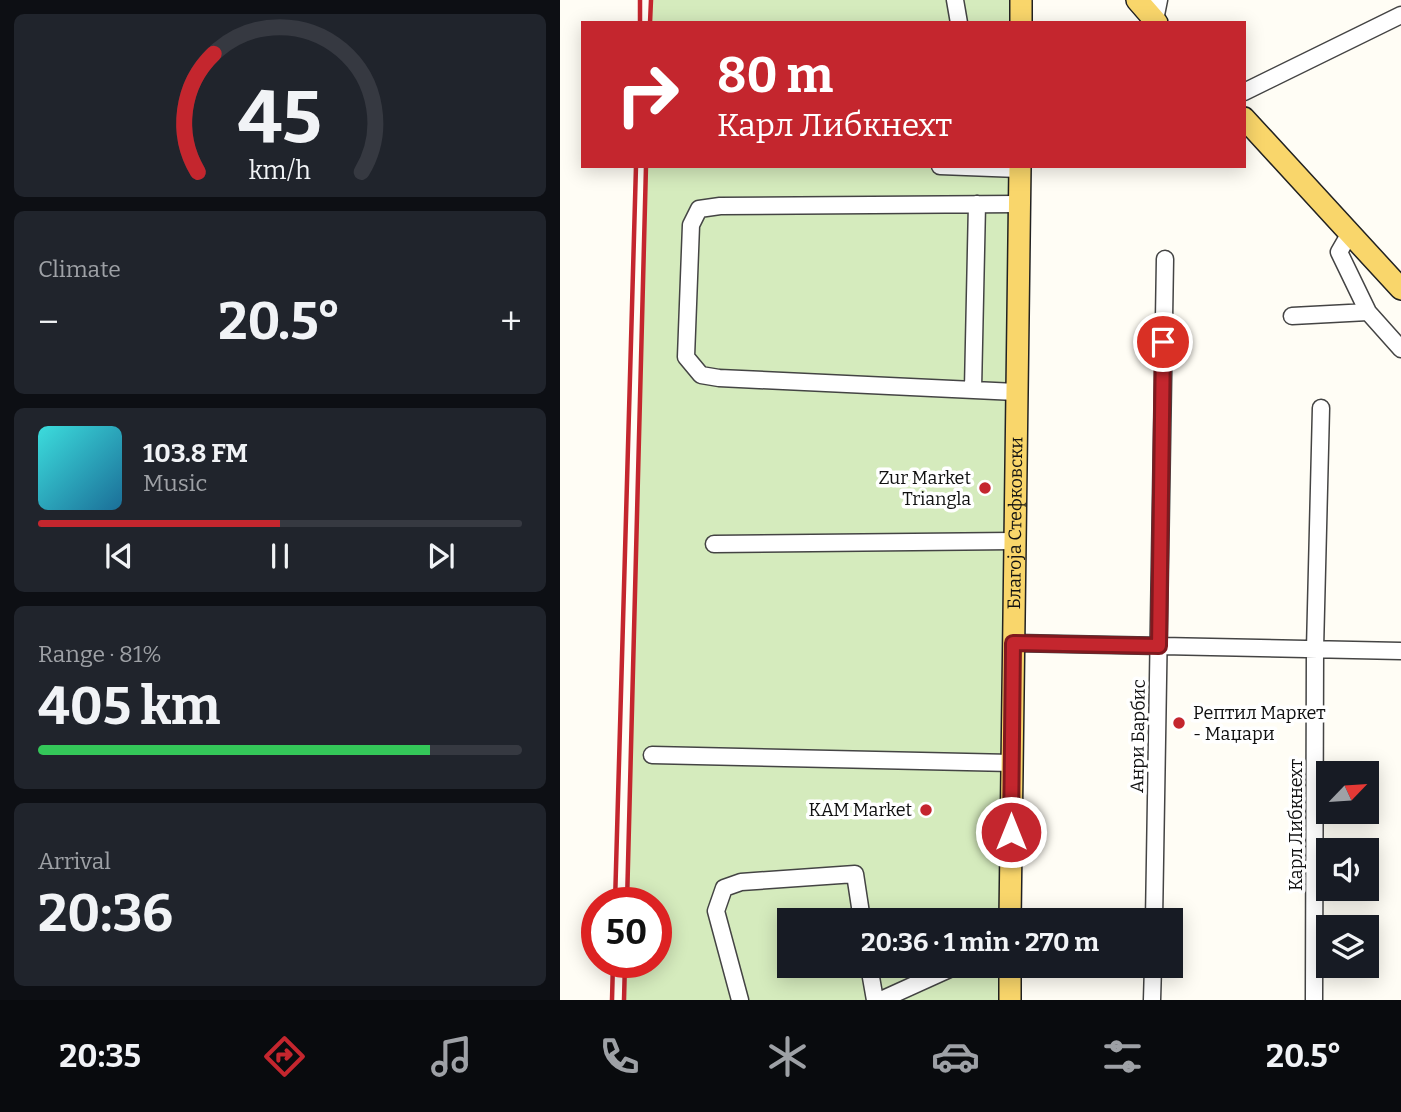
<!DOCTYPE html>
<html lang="en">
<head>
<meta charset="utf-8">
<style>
  :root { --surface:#171b24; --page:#20242c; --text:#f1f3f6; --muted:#9ea1a6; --line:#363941; --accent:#c4262e }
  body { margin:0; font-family:Bitter,serif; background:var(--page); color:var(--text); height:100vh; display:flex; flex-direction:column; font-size:26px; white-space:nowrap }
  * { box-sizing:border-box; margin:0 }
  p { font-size:23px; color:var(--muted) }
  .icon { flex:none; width:38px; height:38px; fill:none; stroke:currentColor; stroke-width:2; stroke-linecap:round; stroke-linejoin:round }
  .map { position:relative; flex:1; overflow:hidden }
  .panel { display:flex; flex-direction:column; gap:14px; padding:14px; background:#0d0f14; width:560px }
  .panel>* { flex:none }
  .guide { position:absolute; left:21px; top:21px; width:665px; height:147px; border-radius:0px; box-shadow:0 4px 18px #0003; background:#c4262e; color:#fff; overflow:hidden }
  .needle { width:46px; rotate:65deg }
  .fabs { position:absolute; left:756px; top:761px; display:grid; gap:14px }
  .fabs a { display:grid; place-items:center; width:63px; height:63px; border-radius:0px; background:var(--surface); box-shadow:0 4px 18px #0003; font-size:35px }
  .speed { position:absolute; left:21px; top:887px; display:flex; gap:14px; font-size:35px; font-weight:700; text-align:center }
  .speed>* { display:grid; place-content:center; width:91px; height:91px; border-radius:50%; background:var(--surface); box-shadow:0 4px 18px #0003; line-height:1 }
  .speed .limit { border:10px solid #d22; background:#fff; color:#111 }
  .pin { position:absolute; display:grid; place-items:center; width:60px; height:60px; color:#fff; margin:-30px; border:4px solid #fff; border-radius:50%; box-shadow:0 2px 7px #0007 }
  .me { position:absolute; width:77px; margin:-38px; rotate:0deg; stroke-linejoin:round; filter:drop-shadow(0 0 5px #0008) }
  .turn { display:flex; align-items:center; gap:24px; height:147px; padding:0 21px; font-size:32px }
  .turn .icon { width:91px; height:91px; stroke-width:2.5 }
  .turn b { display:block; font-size:49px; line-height:60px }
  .big { font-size:52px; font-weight:700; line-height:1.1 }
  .panel .tile { flex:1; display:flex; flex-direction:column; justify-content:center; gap:10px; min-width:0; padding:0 24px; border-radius:10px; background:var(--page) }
  .panel .dial { align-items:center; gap:0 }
  .dial svg { height:182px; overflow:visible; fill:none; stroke:var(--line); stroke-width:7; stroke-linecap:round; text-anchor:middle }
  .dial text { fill:var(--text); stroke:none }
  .song { display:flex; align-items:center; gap:21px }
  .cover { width:84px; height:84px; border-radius:10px; background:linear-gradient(135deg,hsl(180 70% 55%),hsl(200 70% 35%)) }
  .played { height:7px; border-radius:4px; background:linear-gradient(90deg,var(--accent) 50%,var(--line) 50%) }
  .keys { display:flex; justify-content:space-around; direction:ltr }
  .heat { display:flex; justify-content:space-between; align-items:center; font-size:38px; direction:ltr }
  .charge { height:10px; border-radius:5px; background:linear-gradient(90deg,#34c759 81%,var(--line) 0) }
  .trip { position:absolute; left:217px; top:908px; width:406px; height:70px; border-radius:0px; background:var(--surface); box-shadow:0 4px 18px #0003; font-weight:700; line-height:70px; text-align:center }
  .tabs { display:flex; height:112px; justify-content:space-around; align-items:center; background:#090b0e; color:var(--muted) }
  .tabs .icon { width:49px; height:49px }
  .tabs .on { color:var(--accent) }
  .tabs b { font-size:32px; color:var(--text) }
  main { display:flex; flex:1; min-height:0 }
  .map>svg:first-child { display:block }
</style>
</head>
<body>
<main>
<section class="panel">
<div class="tile dial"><svg viewBox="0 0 100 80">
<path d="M14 69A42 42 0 1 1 86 69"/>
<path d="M14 69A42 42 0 0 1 21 17" stroke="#c4262e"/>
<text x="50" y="56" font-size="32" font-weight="700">45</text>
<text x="50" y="72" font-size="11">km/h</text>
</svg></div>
<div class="tile"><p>Climate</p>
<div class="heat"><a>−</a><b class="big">20.5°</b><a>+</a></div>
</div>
<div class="tile">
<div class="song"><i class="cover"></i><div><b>103.8 FM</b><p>Music</p></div></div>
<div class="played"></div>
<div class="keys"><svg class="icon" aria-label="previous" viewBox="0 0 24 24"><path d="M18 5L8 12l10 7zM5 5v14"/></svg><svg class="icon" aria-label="pause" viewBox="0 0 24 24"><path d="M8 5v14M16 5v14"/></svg><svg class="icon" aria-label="next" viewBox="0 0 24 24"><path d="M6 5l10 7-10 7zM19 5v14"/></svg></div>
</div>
<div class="tile"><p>Range · 81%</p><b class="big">405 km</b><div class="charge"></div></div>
<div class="tile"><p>Arrival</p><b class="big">20:36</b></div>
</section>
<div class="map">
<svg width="841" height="1000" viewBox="0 0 841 1000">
  <rect width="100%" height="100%" fill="#fffdf5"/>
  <path fill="#d5ebbd" d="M 91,0 L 455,0 L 455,23 L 90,23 Z
    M 86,166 L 454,166 L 450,920 L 229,920 L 229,966 L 449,966 L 449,1000 L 64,1000 L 65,963 L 96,962 L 96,903 L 67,903 Z"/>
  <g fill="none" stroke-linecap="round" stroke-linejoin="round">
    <g stroke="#444" stroke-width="19">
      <path id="minor" d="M 395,0 L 399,23
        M 595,20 L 599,0
        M 684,92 L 841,15
        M 380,166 L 460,169
        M 790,233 L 779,252 L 808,312 L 841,349
        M 732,316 L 808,312
        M 413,389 L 417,204
        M 456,392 L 159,378 L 141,375 L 126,357 L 131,225 L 139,209 L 160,206 L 459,204
        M 154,544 L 454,541
        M 453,643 L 841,651
        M 92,755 L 452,763
        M 594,920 L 605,259
        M 309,966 L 315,1000
        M 180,1000 L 156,911 L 164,888 L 181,882 L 295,874 L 302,920
        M 321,1000 L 396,966
        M 592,1000 L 593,966
        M 754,1000 L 755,649 L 761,408"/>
    </g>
    <g stroke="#222" stroke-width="24">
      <g id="major">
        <path d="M 577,0 L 597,23"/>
        <path d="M 461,23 L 461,0"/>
        <path d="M 684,118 L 841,289"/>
        <path id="s1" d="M 450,920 L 460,166"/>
        <path d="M 450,1000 L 450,966"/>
      </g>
    </g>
    <use href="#minor" stroke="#fff" stroke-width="16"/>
    <use href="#major" stroke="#f9d66b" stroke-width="21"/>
    <path stroke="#c4262e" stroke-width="4.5" d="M 80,23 L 80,0
      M 90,23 L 91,0
      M 55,903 L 76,166
      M 67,903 L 86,166
      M 52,1000 L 53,962
      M 64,1000 L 65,962"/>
  </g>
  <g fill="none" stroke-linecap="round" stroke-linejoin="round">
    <g stroke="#7f191e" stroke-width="18">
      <path id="route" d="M 451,832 L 453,643 L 599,646 L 603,342"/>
    </g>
    <use href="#route" stroke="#c4262e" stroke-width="12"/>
  </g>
  <g fill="#c4262e" stroke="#fff" stroke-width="2.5">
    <circle cx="425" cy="488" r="7"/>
    <circle cx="619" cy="723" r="7"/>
    <circle cx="366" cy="810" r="7"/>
  </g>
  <g text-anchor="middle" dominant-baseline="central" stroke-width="7" stroke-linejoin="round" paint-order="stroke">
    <g font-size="18" fill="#111" stroke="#fff" text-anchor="end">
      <text x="411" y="478">Zur Market<tspan x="411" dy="21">Triangla</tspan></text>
      <text x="633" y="713" text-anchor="start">Рептил Маркет<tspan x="633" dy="21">- Маџари</tspan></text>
      <text x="352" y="810">KAM Market</text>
    </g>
    <g font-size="18" fill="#111" stroke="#fff">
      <text stroke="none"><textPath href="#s1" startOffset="397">Благоја Стефковски</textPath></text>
      <text transform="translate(578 736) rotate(-89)">Анри Барбис</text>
      <text transform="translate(736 825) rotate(-90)">Карл Либкнехт</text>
    </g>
  </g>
</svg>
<div class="fabs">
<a><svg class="needle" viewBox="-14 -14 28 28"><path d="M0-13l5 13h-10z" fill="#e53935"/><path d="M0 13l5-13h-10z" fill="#9ea1a6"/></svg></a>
<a><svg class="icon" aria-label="sound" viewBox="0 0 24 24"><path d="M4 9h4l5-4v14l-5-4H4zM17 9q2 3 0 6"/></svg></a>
<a><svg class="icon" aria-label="layers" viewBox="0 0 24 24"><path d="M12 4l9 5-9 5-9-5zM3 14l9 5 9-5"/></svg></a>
</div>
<div class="speed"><div class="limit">50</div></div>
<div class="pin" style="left:603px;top:342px;background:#d93025"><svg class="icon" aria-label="arrive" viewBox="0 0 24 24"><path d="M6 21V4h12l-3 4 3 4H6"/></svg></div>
<svg class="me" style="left:451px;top:832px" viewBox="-20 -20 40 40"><circle r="17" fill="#c4262e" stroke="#fff" stroke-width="3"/><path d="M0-11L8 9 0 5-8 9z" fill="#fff"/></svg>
<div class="trip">20:36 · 1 min · 270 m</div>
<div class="guide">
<div class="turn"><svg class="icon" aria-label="right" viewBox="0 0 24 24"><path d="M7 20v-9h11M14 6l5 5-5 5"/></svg><div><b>80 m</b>Карл Либкнехт</div></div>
</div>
</div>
</main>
<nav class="tabs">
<b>20:35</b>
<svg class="icon on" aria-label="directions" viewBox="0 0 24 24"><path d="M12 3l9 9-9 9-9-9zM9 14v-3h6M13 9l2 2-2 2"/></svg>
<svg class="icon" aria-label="music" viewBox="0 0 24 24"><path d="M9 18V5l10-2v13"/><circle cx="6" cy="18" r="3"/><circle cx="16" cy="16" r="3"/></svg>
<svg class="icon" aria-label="phone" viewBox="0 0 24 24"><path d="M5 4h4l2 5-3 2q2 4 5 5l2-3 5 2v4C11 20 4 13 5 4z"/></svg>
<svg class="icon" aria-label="climate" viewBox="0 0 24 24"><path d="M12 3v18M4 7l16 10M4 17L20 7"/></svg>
<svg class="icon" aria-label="car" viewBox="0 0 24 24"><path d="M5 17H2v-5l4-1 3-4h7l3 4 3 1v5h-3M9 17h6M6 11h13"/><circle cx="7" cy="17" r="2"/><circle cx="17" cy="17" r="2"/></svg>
<svg class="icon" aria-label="filters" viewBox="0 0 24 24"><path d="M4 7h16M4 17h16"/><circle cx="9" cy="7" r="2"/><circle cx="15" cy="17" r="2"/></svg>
<b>20.5°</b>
</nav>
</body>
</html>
